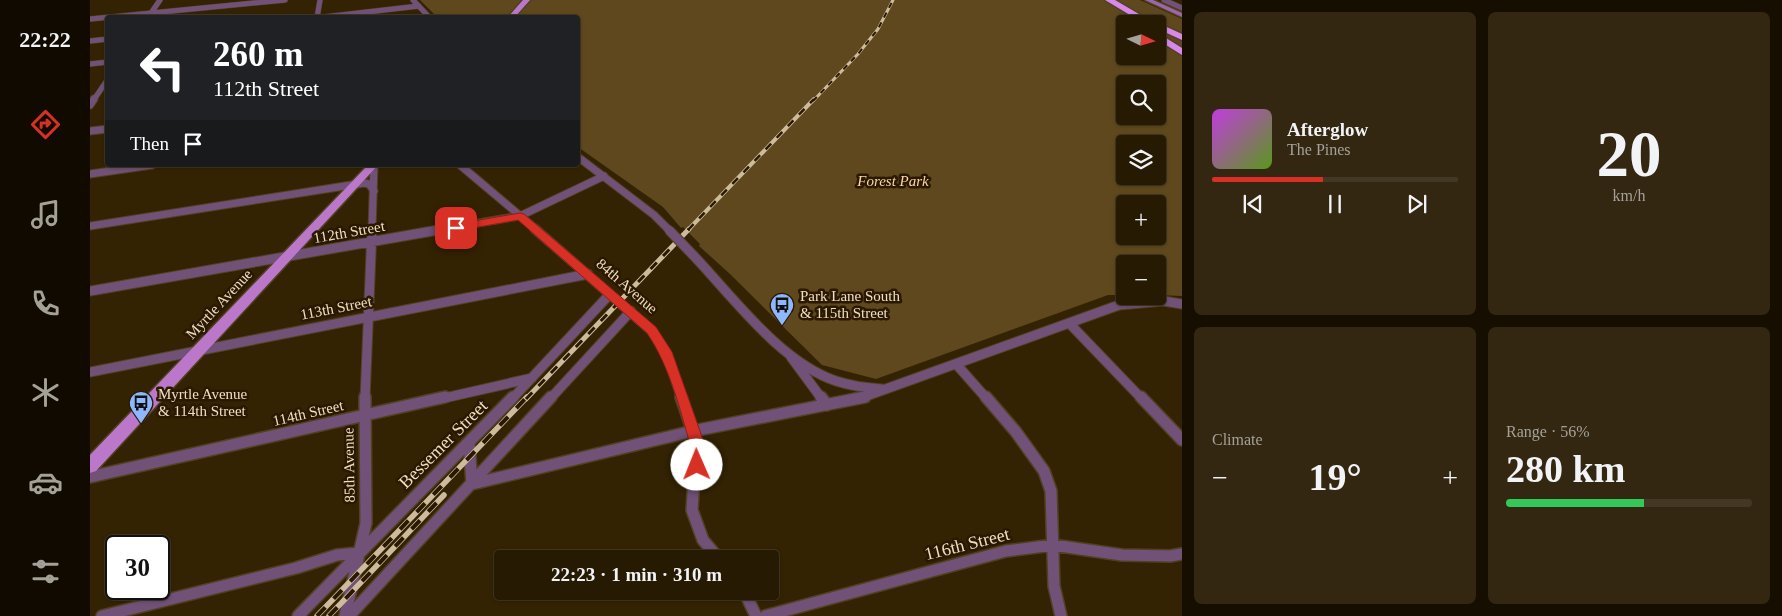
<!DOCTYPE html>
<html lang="en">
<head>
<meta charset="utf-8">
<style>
  :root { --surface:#271a02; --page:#332711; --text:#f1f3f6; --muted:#a4a199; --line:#433824; --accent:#d93025 }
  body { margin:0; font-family:Georgia,serif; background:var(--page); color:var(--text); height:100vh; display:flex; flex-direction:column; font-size:19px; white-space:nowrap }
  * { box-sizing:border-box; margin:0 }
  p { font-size:16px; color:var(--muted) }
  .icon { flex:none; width:28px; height:28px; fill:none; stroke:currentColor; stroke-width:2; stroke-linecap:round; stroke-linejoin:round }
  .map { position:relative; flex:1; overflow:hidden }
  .drawer { display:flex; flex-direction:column; gap:12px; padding:12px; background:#150e01; width:600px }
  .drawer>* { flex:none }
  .hud { position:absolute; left:15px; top:15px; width:475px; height:152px; border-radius:5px; box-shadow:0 1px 4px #0004,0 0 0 1px var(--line); background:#202124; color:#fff; overflow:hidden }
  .needle { width:32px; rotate:95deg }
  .fabs { position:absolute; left:1026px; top:15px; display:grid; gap:10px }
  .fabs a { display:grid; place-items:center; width:50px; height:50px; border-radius:5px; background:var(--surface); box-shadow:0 1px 4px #0004,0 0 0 1px var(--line); font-size:25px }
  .speed { position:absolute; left:15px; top:535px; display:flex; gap:10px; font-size:25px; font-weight:700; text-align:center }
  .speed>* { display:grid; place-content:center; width:65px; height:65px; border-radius:50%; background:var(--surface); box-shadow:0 1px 4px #0004,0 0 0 1px var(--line); line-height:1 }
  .speed .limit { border:2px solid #111; border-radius:8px; background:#fff; color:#111 }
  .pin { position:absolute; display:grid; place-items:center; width:42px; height:42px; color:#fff; margin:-21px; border-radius:10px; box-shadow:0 2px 8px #0006 }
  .me { position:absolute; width:55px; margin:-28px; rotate:359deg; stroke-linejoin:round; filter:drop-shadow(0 0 4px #0008) }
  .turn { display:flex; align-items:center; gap:18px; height:105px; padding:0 25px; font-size:22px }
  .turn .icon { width:65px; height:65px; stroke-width:2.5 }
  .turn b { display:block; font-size:35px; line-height:42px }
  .then { display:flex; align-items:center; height:48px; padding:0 25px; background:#0003; gap:10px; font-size:19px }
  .big { font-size:38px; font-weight:600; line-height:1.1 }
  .drawer .card { flex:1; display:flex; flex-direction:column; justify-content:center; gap:8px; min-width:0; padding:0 18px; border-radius:8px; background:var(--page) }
  .drawer .dial { align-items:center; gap:0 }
  .dial b { font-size:65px; line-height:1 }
  .song { display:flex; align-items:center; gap:15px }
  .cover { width:60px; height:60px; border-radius:8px; background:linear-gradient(135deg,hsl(290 70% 55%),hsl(90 70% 35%)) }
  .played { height:5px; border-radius:2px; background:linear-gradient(90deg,var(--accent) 45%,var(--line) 45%) }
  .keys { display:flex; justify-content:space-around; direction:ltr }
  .heat { display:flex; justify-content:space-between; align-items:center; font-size:28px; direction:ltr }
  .charge { height:8px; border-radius:4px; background:linear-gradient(90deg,#34c759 56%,var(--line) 0) }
  .drawer .tiles { flex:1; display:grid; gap:12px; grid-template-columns:repeat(2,1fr) }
  .trip { position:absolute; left:404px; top:550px; width:285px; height:50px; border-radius:5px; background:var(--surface); box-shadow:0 1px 4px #0004,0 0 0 1px var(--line); font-weight:600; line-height:50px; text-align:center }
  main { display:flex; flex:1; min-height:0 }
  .dock { display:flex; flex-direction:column; width:90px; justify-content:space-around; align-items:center; background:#100a01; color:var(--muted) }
  .dock .icon { width:35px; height:35px }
  .dock .active { color:var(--accent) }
  .dock b { font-size:22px; color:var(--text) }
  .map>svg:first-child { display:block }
</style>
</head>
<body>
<main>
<nav class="dock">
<b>22:22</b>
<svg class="icon active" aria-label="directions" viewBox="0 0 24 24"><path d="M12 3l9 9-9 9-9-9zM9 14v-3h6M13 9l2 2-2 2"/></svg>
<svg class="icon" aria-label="music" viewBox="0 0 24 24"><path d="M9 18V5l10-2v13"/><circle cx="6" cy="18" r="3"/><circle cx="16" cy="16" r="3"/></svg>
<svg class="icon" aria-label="phone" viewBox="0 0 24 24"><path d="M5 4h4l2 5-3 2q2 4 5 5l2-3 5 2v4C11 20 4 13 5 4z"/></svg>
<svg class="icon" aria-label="climate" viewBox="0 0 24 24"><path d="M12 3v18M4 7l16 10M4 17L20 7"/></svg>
<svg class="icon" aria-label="car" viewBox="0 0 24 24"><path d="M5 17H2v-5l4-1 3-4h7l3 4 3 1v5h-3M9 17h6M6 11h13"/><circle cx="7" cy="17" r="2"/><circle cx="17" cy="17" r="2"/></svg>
<svg class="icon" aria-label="filters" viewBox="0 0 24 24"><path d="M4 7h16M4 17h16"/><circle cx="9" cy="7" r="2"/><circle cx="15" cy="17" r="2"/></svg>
</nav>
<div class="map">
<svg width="1092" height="616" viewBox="0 0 1092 616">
  <rect width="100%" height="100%" fill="#342303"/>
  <path fill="#5f481d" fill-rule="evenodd" d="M 330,0 L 1050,0 L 1092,19 L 1092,296 L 1068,295 L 1068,264 L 1035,264 L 1035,295 L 1018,295 L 786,379 L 732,365 L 640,274 L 609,246 L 610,244 L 593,227 L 591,228 L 573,207 L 488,147 L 488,18 L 347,17 ZM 1035,24 L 1068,24 L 1068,56 L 1035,56 ZM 1035,84 L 1068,84 L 1068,116 L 1035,116 ZM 1035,144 L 1068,144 L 1068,176 L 1035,176 ZM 1035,204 L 1068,204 L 1068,236 L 1035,236 Z"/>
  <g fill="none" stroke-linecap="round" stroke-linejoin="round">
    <g stroke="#524121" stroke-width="6">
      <path id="minor-far3" d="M 323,0 L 340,18
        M 1074,0 L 1092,8
        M 59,16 L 70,0
        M 225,18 L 329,6
        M 227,18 L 230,0
        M 0,19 L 195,0
        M 0,41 L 18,39
        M 0,64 L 18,62
        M 3,101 L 18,79"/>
    </g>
    <g stroke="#524121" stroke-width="9">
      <path id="minor-far2" d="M 0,105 L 4,99
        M 0,131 L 18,129
        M 488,157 L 564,215 L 579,230
        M 370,165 L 447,230
        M 0,174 L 62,165
        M 0,226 L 274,183 L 279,184 L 284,191
        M 282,230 L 284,165
        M 347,230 L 430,216 L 514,176"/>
    </g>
    <g stroke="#524121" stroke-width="11">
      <path id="minor-far1" d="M 445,229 L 561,330 L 576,352 L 592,399
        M 603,255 C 643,297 690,362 746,381 C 761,386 777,388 792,389
        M 0,291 L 354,229
        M 979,323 L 1052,399
        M 701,357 L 732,399
        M 867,365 L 897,399
        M 0,372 L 498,274
        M 275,399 L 282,229
        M 350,399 L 442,378
        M 422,399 L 520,294
        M 460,399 L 541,311
        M 768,399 L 1029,305 L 1074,301 L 1092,304"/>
    </g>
    <g stroke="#524121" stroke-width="14">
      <path id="minor" d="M 591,397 L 610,452 L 604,478 L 602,510 L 613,540 L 629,559
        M 731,397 L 737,405
        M 896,397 L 926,432 L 954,471 L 961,491 L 964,586 L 971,616
        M 1051,397 L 1092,440
        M 379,443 L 382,484 L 603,431 L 775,397
        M 0,477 L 355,397
        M 654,591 L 666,616
        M 12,616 L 206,568 L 247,555 L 268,553
        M 208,616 L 423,397
        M 255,616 L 276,523 L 275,397
        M 259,616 L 461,397
        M 675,616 L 916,551 L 963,545 L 1032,555 L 1080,556 L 1092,554"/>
    </g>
    <g stroke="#524121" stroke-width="3">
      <path id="secondary" d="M 1055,0 L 1063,0 L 1092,13 L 1092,17 Z"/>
    </g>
    <g stroke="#524121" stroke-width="3">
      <path id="primary" d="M 433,0 L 440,0 L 424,18 L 417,18 Z
        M 278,165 L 288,165 L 6,471 L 0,473 L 0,455 Z"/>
    </g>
    <g stroke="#524121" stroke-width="3">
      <path id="motorway" d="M 1015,0 L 1025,0 L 1066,24 L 1055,24 Z
        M 1068,23 L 1092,34 L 1092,40 L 1068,29 Z
        M 1068,33 L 1092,48 L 1092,55 L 1068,40 Z"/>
    </g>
    <use href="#minor-far3" stroke="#715178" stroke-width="5"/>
    <use href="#minor-far2" stroke="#715178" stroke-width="7"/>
    <use href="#minor-far1" stroke="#715178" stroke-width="9"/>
    <use href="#minor" stroke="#715178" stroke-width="11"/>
    <use href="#secondary" fill="#9b67a7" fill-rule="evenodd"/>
    <use href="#primary" fill="#bb78cb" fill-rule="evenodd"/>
    <use href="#motorway" fill="#d887eb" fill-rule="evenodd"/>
    <g stroke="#cdbb9c" stroke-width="3">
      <path id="rail-far3" d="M 723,101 L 768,54 L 788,29 L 803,0"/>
    </g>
    <g stroke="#cdbb9c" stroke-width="4">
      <path id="rail-far2" d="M 598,230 L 724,99"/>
    </g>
    <g stroke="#cdbb9c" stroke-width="5">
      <path id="rail-far1" d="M 436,399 L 599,229"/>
    </g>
    <g stroke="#cdbb9c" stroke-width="5.5">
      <path id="rail" d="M 227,616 L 437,397
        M 239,616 L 354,495"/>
    </g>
    <use href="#rail-far3" stroke="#2a1900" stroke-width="2" stroke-dasharray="5.5" stroke-linecap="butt"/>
    <use href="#rail-far2" stroke="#2a1900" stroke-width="2.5" stroke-dasharray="8" stroke-linecap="butt"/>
    <use href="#rail-far1" stroke="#2a1900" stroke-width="3" stroke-dasharray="9" stroke-linecap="butt"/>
    <use href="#rail" stroke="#2a1900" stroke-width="4" stroke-dasharray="12" stroke-linecap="butt"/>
    <g stroke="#524121" stroke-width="11" stroke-linecap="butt">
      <path id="minor-bridge" d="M 579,230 L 603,255"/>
    </g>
    <use href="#minor-bridge" stroke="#715178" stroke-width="9"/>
  </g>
  <path fill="#d93025" stroke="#8d1f18" d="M 430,213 L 434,214 L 566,327 L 582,352 L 610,431 L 617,452 L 612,470 L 607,472 L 602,470 C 598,462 604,455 601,448 C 590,409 580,367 557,333 L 428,220 L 366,231 L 361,228 L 366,224 Z"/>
  <defs>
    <g id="bus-pin" transform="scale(1.25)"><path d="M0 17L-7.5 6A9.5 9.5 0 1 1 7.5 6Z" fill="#8eb8fd" stroke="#2a1900"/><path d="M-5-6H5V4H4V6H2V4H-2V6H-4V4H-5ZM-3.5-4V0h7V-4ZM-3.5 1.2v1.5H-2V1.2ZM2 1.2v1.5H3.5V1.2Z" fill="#111"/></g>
  </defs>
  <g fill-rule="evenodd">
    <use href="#bus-pin" x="692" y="305"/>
    <use href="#bus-pin" x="51" y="403"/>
  </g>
  <g text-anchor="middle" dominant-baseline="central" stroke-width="5" stroke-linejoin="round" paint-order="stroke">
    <g font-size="15" font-style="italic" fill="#f8d8a3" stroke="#2a1900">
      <text x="803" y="181">Forest Park</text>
    </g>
    <g font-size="15" fill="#f0dec0" stroke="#2a1900">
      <text transform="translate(259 232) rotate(-10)">112th Street</text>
      <text transform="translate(537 286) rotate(41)">84th Avenue</text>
      <text transform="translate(129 304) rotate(-47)">Myrtle Avenue</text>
      <text transform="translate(246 308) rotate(-11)">113th Street</text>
      <text transform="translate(218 413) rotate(-13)">114th Street</text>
      <text transform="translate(259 465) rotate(-91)">85th Avenue</text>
    </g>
    <g font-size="15" fill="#f0dec0" stroke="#2a1900" text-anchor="start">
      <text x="710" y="296">Park Lane South<tspan x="710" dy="17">&amp; 115th Street</tspan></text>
      <text x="68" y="394">Myrtle Avenue<tspan x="68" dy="17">&amp; 114th Street</tspan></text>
    </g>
    <g font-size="18" fill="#f0dec0" stroke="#2a1900">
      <text transform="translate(353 444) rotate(-45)">Bessemer Street</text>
      <text transform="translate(877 544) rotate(-14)">116th Street</text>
    </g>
  </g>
</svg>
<div class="fabs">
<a><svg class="needle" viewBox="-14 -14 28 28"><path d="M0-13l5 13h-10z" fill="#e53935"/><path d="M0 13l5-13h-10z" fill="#a4a199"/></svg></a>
<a><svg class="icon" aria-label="search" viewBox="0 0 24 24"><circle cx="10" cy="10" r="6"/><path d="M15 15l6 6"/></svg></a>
<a><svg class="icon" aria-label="layers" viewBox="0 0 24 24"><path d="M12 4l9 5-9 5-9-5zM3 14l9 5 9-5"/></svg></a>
<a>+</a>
<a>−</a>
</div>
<div class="speed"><div class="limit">30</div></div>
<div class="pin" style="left:366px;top:228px;background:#d93025"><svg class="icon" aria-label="arrive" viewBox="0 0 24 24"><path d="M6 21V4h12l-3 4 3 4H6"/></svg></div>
<svg class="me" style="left:607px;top:465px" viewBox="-20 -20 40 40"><circle r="19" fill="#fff"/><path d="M0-13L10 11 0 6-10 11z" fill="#d93025"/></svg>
<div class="trip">22:23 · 1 min · 310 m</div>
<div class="hud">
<div class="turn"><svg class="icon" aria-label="left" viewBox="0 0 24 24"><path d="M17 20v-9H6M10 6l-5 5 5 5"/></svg><div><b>260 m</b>112th Street</div></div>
<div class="then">Then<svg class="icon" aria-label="arrive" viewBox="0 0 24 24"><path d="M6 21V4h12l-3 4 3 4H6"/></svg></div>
</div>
</div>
<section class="drawer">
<div class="tiles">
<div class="card">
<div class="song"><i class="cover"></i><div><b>Afterglow</b><p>The Pines</p></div></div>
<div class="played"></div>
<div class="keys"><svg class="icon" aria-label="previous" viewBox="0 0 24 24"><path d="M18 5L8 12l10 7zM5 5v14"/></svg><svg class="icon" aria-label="pause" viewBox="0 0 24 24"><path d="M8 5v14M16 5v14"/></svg><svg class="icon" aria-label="next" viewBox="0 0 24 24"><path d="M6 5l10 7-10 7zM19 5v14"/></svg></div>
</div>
<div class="card dial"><b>20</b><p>km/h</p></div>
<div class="card"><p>Climate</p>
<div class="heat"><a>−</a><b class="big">19°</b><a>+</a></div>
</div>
<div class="card"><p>Range · 56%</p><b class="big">280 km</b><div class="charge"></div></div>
</div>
</section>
</main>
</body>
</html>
